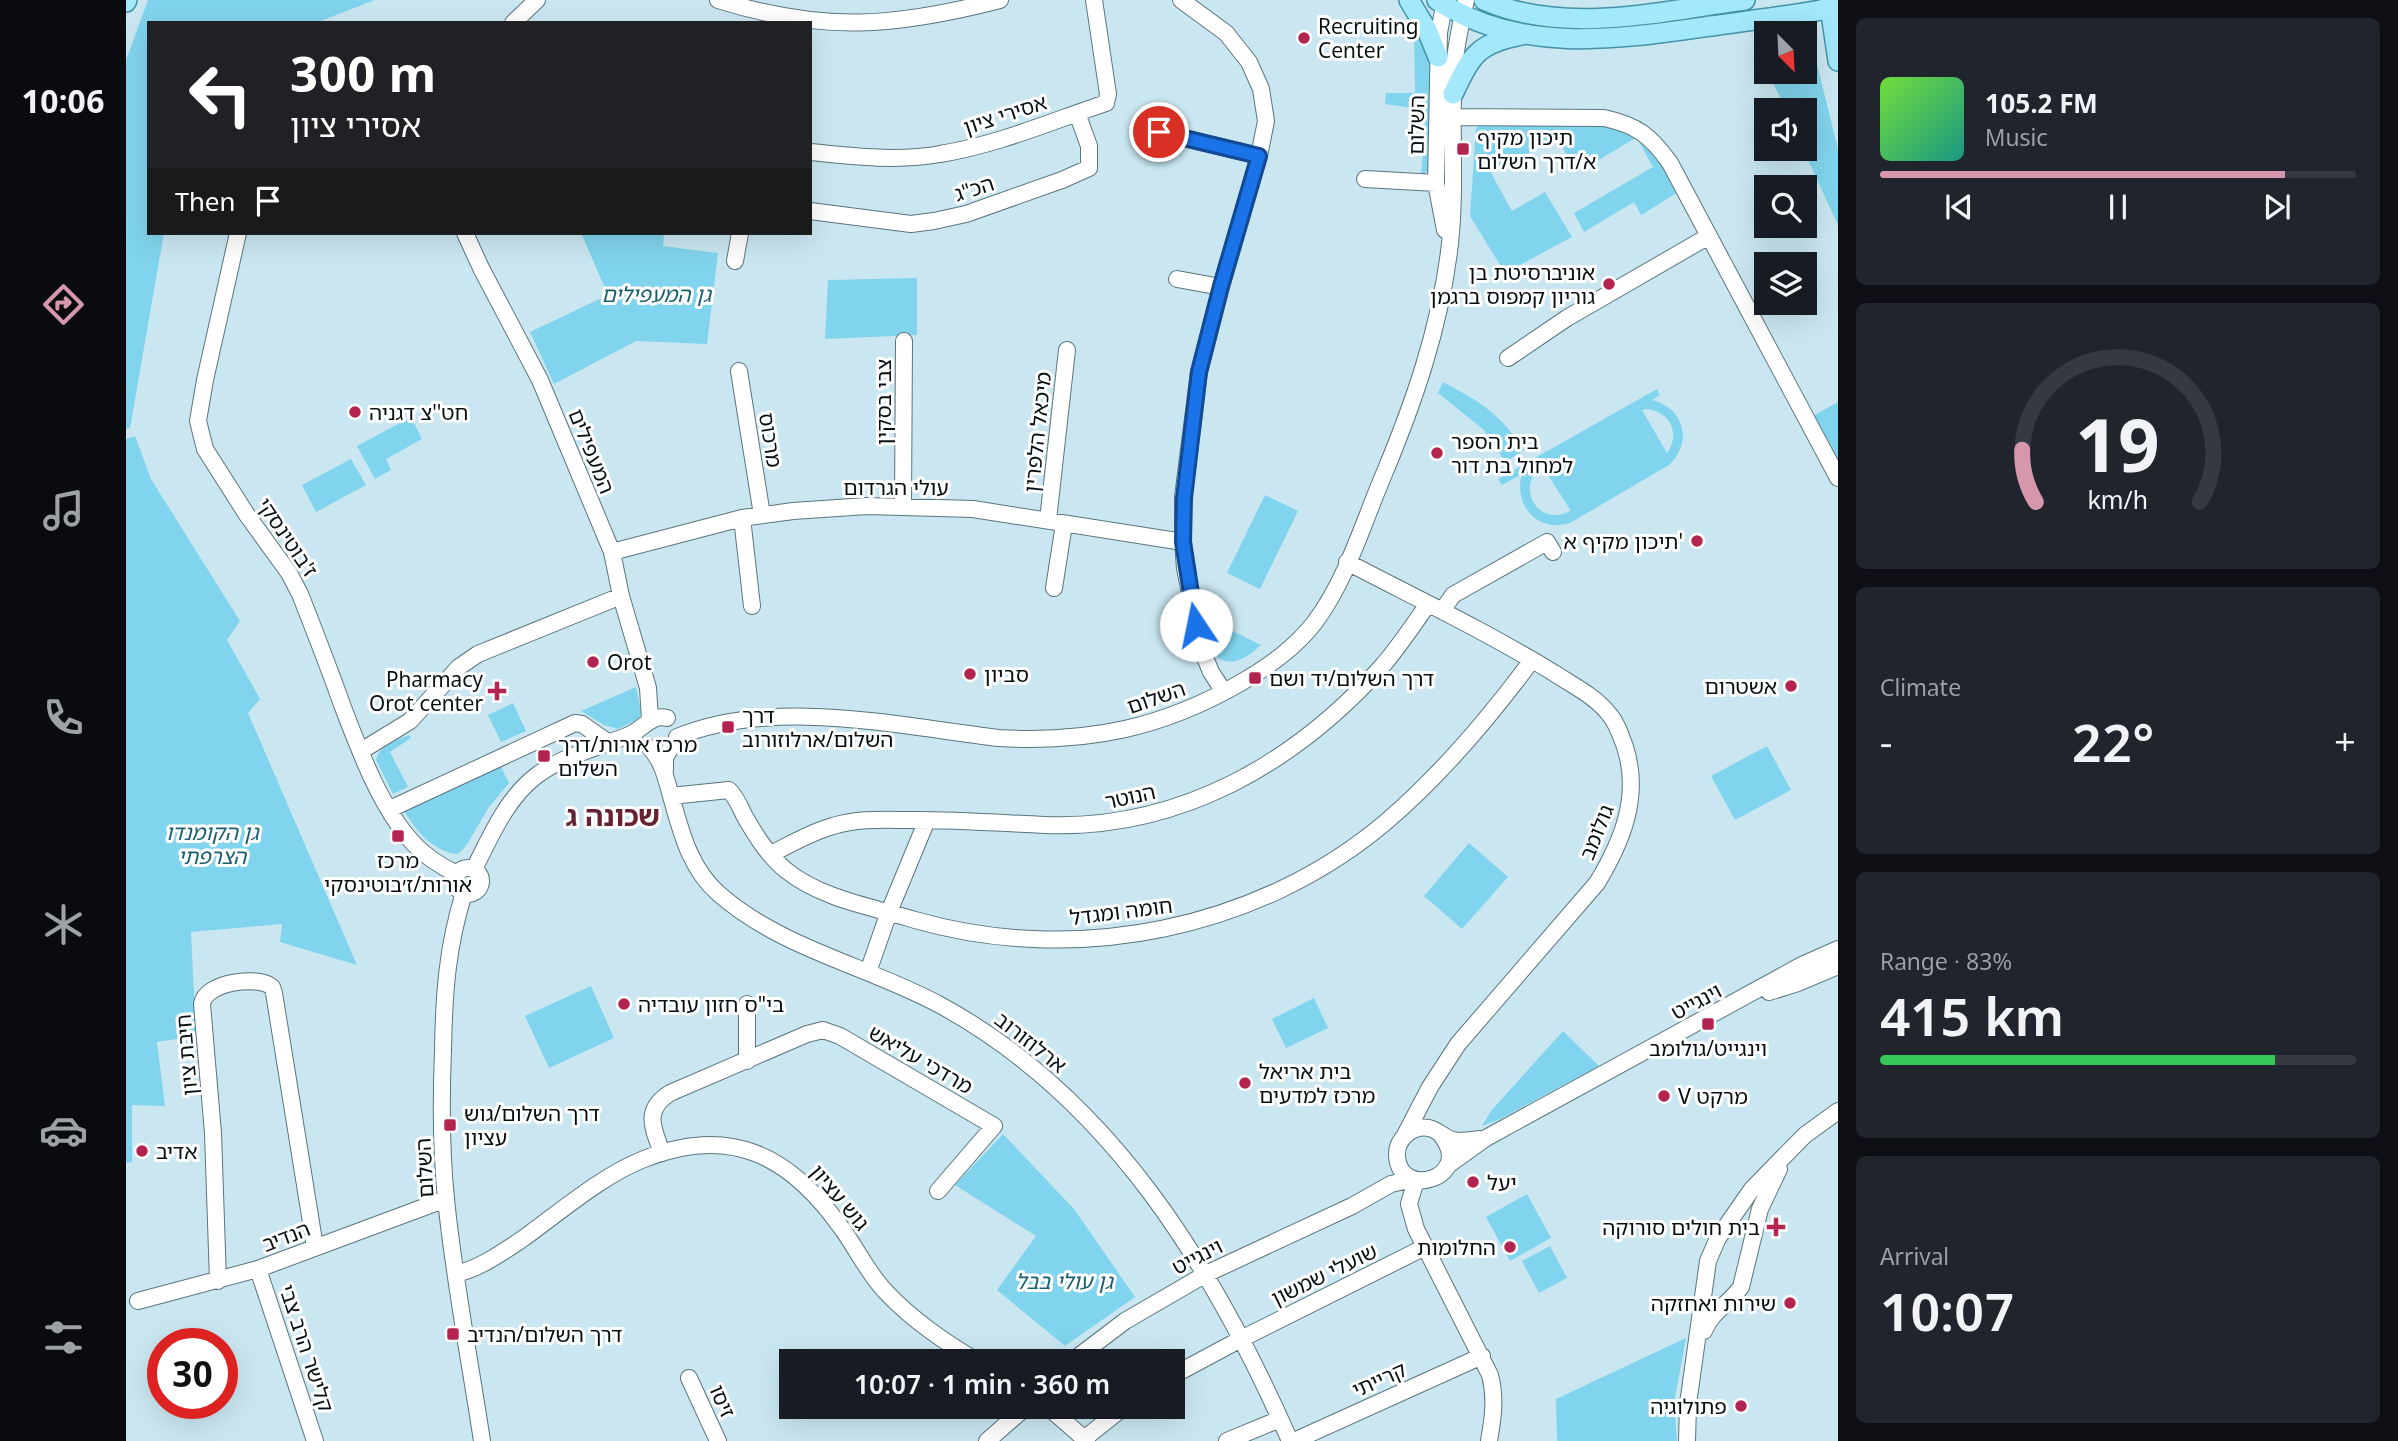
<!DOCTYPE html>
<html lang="en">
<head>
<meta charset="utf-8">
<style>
  :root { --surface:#171b24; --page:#20242c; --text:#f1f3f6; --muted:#9ea1a6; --line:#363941; --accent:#d696ac }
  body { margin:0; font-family:Georgia,"Noto Sans Hebrew",serif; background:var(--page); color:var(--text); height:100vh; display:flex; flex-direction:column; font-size:26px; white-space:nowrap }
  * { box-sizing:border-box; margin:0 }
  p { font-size:23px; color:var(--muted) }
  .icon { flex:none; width:38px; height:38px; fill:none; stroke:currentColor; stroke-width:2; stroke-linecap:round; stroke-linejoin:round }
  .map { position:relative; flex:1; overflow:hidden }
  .panel { display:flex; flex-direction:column; gap:18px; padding:18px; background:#0d0f14; width:560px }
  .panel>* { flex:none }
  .banner { position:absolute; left:21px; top:21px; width:665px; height:214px; border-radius:0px; box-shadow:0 7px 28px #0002; background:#202124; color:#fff; overflow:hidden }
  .needle { width:46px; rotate:156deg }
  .tools { position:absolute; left:1628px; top:21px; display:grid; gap:14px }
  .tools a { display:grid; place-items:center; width:63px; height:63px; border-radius:0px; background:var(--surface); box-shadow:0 7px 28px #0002; font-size:35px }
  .speed { position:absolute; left:21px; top:1328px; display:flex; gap:14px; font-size:35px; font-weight:700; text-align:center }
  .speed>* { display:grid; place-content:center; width:91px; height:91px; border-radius:50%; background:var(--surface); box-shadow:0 7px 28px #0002; line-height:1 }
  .speed .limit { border:10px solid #d22; background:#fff; color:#111 }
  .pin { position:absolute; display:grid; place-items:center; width:60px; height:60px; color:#fff; margin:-30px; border:4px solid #fff; border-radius:50%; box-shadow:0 2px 7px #0007 }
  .me { position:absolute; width:77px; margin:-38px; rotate:349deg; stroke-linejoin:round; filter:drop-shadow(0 0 5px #0008) }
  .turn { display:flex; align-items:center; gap:24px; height:147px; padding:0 28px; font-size:32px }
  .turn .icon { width:91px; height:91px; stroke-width:2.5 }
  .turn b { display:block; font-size:49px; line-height:60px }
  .then { display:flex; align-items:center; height:66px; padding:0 28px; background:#0003; gap:14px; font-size:26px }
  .big { font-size:52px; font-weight:600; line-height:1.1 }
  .panel .tile { flex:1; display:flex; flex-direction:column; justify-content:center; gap:10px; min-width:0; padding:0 24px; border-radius:10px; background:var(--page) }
  .panel .dial { align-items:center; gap:0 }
  .dial svg { height:182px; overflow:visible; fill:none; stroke:var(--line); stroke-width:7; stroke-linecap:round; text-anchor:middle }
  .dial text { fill:var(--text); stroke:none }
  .song { display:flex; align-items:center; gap:21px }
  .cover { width:84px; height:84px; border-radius:10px; background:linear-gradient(135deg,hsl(100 70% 55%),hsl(170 70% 35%)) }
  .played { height:7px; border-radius:4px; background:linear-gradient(90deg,var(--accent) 85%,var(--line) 85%) }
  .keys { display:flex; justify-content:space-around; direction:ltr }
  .heat { display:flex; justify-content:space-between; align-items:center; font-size:38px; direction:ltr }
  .charge { height:10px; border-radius:5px; background:linear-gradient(90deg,#34c759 83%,var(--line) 0) }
  .trip { position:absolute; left:653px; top:1349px; width:406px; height:70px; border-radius:0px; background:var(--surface); box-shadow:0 7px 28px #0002; font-weight:600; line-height:70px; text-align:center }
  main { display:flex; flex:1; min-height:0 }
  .tabs { display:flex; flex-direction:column; width:126px; justify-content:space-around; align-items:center; background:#090b0e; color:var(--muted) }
  .tabs .icon { width:49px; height:49px }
  .tabs .on { color:var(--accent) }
  .tabs b { font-size:32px; color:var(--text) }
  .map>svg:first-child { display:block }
</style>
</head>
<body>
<main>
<nav class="tabs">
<b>10:06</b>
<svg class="icon on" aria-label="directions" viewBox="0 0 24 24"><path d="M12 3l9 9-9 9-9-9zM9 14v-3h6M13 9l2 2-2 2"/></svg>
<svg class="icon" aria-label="music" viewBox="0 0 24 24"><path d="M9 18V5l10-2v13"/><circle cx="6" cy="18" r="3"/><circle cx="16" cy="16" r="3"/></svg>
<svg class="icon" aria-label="phone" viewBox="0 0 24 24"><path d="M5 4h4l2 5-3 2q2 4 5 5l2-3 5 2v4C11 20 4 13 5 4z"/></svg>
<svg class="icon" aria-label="climate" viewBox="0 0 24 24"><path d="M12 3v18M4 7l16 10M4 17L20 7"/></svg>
<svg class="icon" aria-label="car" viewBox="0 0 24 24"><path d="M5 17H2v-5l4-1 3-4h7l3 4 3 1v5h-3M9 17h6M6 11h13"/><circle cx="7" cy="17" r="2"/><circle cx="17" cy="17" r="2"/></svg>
<svg class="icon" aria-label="filters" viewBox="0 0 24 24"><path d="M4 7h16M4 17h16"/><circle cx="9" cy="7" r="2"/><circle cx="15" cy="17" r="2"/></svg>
</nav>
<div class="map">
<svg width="1712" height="1441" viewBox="0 0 1712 1441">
  <rect width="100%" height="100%" fill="#cae7f1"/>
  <path fill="#81d4ed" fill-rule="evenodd" d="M 22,0 L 249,0 L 189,23 L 23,23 L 23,233 L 38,233 L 4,428 L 0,429 L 0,60 Z
    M 1288,29 L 1300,38 L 1305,47 L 1303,170 L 1295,176 L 1300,110 L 1259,104 L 1260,93 L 1289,93 Z
    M 1683,32 L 1712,149 L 1712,225 L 1677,149 L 1678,110 L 1660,110 L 1642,72 L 1678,72 L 1678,33 L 1671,33 Z
    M 1354,124 L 1485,127 L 1511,137 L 1451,173 L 1431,138 L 1365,173 L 1386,211 L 1419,192 L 1446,237 L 1379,273 L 1344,216 L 1350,128 Z
    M 1519,138 L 1554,191 L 1515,215 L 1508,202 L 1458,232 L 1448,213 L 1527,167 L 1513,142 Z
    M 455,233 L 538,233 L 537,246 L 592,253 L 581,344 L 510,341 L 428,384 L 404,332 L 482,295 Z
    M 791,278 L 791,335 L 699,339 L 702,280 Z
    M 1317,382 C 1357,403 1372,413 1399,450 L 1379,462 L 1358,430 L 1312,393 Z
    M 1531,389 L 1534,395 L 1526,400 C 1559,408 1567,443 1543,465 L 1444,523 C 1411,533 1387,505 1396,474 L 1376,485 L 1372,479 ZM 1520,409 C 1544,411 1555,434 1541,453 L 1516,410 ZM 1416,466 L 1445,511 L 1444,511 C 1413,528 1388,487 1416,466 Z
    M 1712,402 L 1712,466 L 1685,417 Z
    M 285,417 L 296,439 L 260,459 L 265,470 L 249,479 L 231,446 Z
    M 9,436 L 25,479 L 114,621 L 101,640 L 134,699 L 122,713 L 231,965 L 154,942 L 156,924 L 65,932 L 70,1036 L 31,1042 L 39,1106 L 6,1105 L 6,1162 L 0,1163 L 0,439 Z
    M 225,459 L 240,485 L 190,512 L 176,485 Z
    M 1139,495 L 1172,511 L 1134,589 L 1101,573 Z
    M 1076,616 L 1135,645 C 1122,658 1099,672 1086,650 C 1080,640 1079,627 1076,616 Z
    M 510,687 L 515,712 L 514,718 L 492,729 L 478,725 L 455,711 Z
    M 387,703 L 400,731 L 375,742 L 362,715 Z
    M 283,735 L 285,738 L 264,752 L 282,787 L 267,794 L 250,760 C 253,746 270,740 283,735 Z
    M 1641,746 L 1665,790 L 1609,820 L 1585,776 Z
    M 374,765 L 383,783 L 363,807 L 340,846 L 332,854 C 308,852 291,832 279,812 L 284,807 Z
    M 1343,843 L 1382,877 L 1336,929 L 1298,896 Z
    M 465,986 L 488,1038 L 423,1068 L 399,1016 Z
    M 1188,998 L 1202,1028 L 1160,1048 L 1146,1019 Z
    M 1437,1031 L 1473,1066 L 1374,1119 L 1356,1126 L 1365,1111 Z
    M 877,1134 L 948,1209 L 1009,1297 L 939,1346 L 871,1290 L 910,1236 L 829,1185 Z
    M 1401,1194 L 1425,1238 L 1384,1261 L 1360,1217 Z
    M 1424,1246 L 1441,1278 L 1413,1293 L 1396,1261 Z
    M 1560,1338 L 1548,1403 L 1551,1441 L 1431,1441 L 1430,1399 Z"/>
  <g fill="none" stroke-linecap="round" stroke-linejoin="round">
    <g stroke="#5a757d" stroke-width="18">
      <path id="minor" d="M 592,0 C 698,33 769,27 874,0
        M 1055,0 L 1100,33 L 1123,62 L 1135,89 L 1140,121 L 1133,156 L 1095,287 L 1073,372 L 1057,497 L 1057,542 L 1059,568 L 1075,648 L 1085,672 L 1098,692
        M 387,23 L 411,0
        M 1326,117 L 1478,118 C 1511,125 1525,136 1544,163 L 1712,478
        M 1033,132 L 1133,156
        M 684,152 C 727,156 771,162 814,154 C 871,145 926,121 980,103 L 982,94 L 968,0
        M 1239,179 L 1310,183
        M 684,211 L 785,224 L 808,221 L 840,214 L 936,180 L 963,168 L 963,146 L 951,113
        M 1319,230 L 1310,183 L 1313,33 L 1319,0
        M 112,233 L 79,380 L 72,421 L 79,449 L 121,515 L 163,573 L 174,594 C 189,632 204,671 218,710 C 235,754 255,808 287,843 C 300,857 314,866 331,874
        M 339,233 L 355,268 L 414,380 L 486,552 L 495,596 L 522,688 L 524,720
        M 609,261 L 614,233
        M 1051,279 L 1095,287
        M 1382,358 L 1441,318 L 1583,236
        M 613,371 L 636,515
        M 777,506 L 778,341
        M 616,518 L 626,606
        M 922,520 L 941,350
        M 486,552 L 616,518 L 667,511 L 741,506 L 847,509 L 1057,542
        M 1221,562 C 1290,598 1361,632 1428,673 C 1446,685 1469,696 1483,714 C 1491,723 1495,736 1499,747 C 1515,796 1496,842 1471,883 L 1332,1044 L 1304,1087 L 1279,1135
        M 928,588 L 938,524
        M 1316,611 L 1327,595 L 1421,542 L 1427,552
        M 551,737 C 649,697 771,726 873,738 C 963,743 1037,728 1116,682 C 1143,666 1169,648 1189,622 C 1221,579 1237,523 1258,474 C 1288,402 1313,330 1323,252 C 1331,190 1324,129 1328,68 C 1330,44 1335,23 1340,0
        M 524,748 C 537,762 540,779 545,796 C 555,832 564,869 593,894 C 656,949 742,966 814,1005 C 985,1098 1088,1268 1164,1441
        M 235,751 L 284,721 L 333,667 L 352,654 L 495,596
        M 539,770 L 539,758 L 545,747
        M 545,796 L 603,790 C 611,798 614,807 619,817 C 630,836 643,857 661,871 C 696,899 747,907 789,920 C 950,966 1133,930 1261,821 C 1317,773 1363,718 1406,660
        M 264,809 L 449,723 L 456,724 L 483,743
        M 645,854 C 665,844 685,832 707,826 C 733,818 760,820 787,820 C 831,820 875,823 919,825 C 1054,830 1170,763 1258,664 C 1274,645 1288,624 1302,604
        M329 881a13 13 0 1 1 26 0a13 13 0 1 1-26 0Z
        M 348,869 C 365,836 380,799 410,776 C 436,756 474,747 503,735 C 517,729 525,714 541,718
        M 338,893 C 321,947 318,994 317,1050 C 315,1099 315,1150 320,1199 C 328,1280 344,1361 356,1441
        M 742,972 L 763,912 L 801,820
        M 1643,992 L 1672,983 L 1712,966
        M 621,1004 L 621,1061
        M 1315,1135 C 1349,1177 1274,1201 1271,1156 C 1270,1139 1286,1125 1303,1128 C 1312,1130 1318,1138 1327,1140 C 1337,1142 1345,1140 1354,1139
        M 536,1153 C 527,1128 517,1110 544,1093 L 681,1034 L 697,1030 L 714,1036 L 868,1126 L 812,1191
        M 1321,1166 L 1360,1138 L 1676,965 L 1712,949
        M 1290,1180 L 1283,1204 L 1290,1229 L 1364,1375 C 1370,1398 1367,1418 1363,1441
        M 132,1269 L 189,1441
        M 330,1274 C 354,1268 374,1254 395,1240 C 433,1213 475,1176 518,1159 C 604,1125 663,1155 714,1226 C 730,1247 741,1272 759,1291 C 786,1320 819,1342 852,1362
        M 92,1281 L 87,1133 L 76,1004 C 79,982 132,975 146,987 L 148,993 L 189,1247
        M 12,1301 L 132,1269 L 320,1199
        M 1578,1331 C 1586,1311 1603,1304 1615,1287 L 1634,1209 L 1653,1169
        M 945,1362 L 999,1321 L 1080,1274 L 1226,1206 L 1265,1184 L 1287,1179
        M 1046,1376 L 1115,1339 L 1299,1247
        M 563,1378 L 592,1441
        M 922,1407 L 961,1441
        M 959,1438 L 998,1407
        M 861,1441 L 900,1407
        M 1101,1441 L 1154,1419
        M 1168,1441 L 1356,1356
        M 1561,1441 L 1562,1404 L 1582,1261 L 1592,1238 L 1626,1189 L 1679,1135 L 1712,1111"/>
    </g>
    <g stroke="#4493a8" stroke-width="22">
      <path id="major" d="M 1283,0 L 1301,30 L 1312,57
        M 1311,0 C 1393,55 1494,39 1585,26 C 1628,20 1670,15 1712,7
        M 1358,0 C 1439,36 1535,11 1619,0
        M 1703,0 L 1712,61
        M 0,2 L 1,0
        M 1327,94 C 1346,54 1351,44 1396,35"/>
    </g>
    <use href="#minor" stroke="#fff" stroke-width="16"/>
    <use href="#major" stroke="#a3e8fb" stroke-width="19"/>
  </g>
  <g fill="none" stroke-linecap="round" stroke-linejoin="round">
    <g stroke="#114b97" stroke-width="18">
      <path id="route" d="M 1033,132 L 1133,156 L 1095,286 L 1073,372 L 1058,498 L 1057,542 L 1070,625"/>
    </g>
    <use href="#route" stroke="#1a73e8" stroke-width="12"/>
  </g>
  <g fill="#b42451" stroke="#fff" stroke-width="2.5">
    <circle cx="1178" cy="38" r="7"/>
    <rect x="1330" y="142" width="14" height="14" rx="3.5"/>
    <circle cx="1483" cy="284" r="7"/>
    <circle cx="229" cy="412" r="7"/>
    <circle cx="1311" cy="453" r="7"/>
    <circle cx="1571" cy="541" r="7"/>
    <circle cx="467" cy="662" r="7"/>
    <circle cx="844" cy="674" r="7"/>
    <rect x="1122" y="671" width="14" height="14" rx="3.5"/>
    <circle cx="1665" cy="686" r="7"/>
    <path d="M367.5 680.5h7v7h7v7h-7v7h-7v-7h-7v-7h7z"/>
    <rect x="595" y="720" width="14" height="14" rx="3.5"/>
    <rect x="411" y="749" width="14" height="14" rx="3.5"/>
    <rect x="265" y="829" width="14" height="14" rx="3.5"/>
    <circle cx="498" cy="1004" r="7"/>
    <rect x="1575" y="1017" width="14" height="14" rx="3.5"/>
    <circle cx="1119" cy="1083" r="7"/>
    <circle cx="1538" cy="1096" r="7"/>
    <rect x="317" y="1118" width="14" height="14" rx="3.5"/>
    <circle cx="16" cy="1151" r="7"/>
    <circle cx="1347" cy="1182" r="7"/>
    <path d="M1646.5 1216.5h7v7h7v7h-7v7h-7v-7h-7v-7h7z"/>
    <circle cx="1384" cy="1247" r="7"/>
    <circle cx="1664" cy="1303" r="7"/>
    <rect x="320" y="1327" width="14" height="14" rx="3.5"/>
    <circle cx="1615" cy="1406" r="7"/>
  </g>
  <g text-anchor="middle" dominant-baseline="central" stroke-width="6" stroke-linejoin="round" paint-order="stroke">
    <g font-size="21" fill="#061013" stroke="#fff" text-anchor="start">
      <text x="1192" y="26">Recruiting<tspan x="1192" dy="24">Center</tspan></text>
      <text x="1351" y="137">תיכון מקיף<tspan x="1351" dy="24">א/דרך השלום</tspan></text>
      <text x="1469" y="272" text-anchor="end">אוניברסיטת בן<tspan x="1469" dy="24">גוריון קמפוס ברגמן</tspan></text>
      <text x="243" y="412">חט''צ דגניה</text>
      <text x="1325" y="441">בית הספר<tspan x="1325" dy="24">למחול בת דור</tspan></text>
      <text x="1557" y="541" text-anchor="end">תיכון מקיף א'</text>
      <text x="481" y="662">Orot</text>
      <text x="858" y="674">סביון</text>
      <text x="1143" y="678">דרך השלום/יד ושם</text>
      <text x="357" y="679" text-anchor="end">Pharmacy<tspan x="357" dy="24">Orot center</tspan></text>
      <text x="1651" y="686" text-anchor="end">אשטרום</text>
      <text x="616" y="715">דרך<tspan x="616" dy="24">השלום/ארלוזורוב</tspan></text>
      <text x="432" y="744">מרכז אורות/דרך<tspan x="432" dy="24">השלום</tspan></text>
      <text x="272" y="860" text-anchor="middle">מרכז<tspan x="272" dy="24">אורות/ז׳בוטינסקי</tspan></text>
      <text x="512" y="1004">בי"ס חזון עובדיה</text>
      <text x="1582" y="1048" text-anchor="middle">וינגייט/גולומב</text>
      <text x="1133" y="1071">בית אריאל<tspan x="1133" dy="24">מרכז למדעים</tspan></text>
      <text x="1552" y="1096">V מרקט</text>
      <text x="338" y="1113">דרך השלום/גוש<tspan x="338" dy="24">עציון</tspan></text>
      <text x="30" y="1151">אדיב</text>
      <text x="1361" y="1182">יעל</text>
      <text x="1634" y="1227" text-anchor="end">בית חולים סורוקה</text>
      <text x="1370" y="1247" text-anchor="end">החלומות</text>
      <text x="1650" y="1303" text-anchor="end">שירות ואחזקה</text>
      <text x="341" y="1334">דרך השלום/הנדיב</text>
      <text x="1601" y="1406" text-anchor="end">פתולוגיה</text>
    </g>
    <g font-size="21" fill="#061013" stroke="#fff">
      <text transform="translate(879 114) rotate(-18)">אסירי ציון</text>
      <text transform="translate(1290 125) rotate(-89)">השלום</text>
      <text transform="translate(848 188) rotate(-18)">הכ"ג</text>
      <text transform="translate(757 402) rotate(-90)">צבי בסקין</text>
      <text transform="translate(911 432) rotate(-84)">מיכאל הלפרין</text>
      <text transform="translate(645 440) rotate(81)">מרכוס</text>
      <text transform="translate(466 451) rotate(68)">המעפילים</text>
      <text x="770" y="487">עולי הגרדום</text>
      <text transform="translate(162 537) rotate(56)">ז'בוטינסקי</text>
      <text transform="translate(1030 697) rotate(-19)">השלום</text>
      <text transform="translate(1004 796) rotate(-12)">הנוטר</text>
      <text transform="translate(1470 832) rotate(-68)">גולומב</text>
      <text transform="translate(995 911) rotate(-7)">חומה ומגדל</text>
      <text transform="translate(1570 1001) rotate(-28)">וינגייט</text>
      <text transform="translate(905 1042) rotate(38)">ארלוזורוב</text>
      <text transform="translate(60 1055) rotate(-95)">חיבת ציון</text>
      <text transform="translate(795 1059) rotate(30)">מרדכי עליאש</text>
      <text transform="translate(298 1168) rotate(-93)">השלום</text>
      <text transform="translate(714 1197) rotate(50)">גוש עציון</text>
      <text transform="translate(160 1236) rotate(-21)">הנדיב</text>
      <text transform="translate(1071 1256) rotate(-27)">וינגייט</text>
      <text transform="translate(1198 1274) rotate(-26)">שועלי שמשון</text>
      <text transform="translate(181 1348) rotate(72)">קלישר הרב צבי</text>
      <text transform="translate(1253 1379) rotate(-24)">קרייתי</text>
      <text transform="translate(597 1401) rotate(66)">זיסו</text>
    </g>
    <g font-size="21" font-style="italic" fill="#165e70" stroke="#fff">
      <text x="530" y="294">גן המעפילים</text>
      <text x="86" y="832">גן הקומנדו<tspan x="86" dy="24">הצרפתי</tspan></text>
      <text x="938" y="1281">גן עולי בבל</text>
    </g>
    <g font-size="28" font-weight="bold" fill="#662132" stroke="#fff">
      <text x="487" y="815">שכונה ג</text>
    </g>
  </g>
</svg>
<div class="tools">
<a><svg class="needle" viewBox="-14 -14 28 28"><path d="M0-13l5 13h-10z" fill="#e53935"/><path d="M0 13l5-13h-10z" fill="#9ea1a6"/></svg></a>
<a><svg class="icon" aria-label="sound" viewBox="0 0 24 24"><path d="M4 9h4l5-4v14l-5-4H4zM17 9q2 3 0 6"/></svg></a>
<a><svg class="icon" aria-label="search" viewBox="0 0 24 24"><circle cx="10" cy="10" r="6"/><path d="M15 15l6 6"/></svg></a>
<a><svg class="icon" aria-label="layers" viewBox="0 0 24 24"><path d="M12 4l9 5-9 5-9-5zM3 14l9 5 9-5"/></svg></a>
</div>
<div class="speed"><div class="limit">30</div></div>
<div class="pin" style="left:1033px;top:132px;background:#d93025"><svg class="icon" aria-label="arrive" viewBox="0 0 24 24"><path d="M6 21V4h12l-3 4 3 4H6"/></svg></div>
<svg class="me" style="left:1070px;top:625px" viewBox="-20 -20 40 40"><circle r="19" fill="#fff"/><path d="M0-13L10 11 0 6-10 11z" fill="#1a73e8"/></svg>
<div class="trip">10:07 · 1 min · 360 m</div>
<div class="banner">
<div class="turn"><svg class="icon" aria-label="left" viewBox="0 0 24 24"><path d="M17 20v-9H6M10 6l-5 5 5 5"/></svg><div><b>300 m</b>אסירי ציון</div></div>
<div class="then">Then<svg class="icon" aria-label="arrive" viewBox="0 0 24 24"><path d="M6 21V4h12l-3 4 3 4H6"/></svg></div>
</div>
</div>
<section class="panel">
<div class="tile">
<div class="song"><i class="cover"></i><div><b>105.2 FM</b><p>Music</p></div></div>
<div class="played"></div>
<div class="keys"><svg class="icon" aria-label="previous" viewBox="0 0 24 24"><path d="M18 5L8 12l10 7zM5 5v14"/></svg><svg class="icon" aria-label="pause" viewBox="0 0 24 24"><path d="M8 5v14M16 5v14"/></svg><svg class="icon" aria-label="next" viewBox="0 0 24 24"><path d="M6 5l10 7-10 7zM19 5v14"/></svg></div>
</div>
<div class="tile dial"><svg viewBox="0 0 100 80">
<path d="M14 69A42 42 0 1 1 86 69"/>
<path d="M14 69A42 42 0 0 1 8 46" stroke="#d696ac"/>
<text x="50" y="56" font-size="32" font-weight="700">19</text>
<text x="50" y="72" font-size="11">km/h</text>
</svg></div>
<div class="tile"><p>Climate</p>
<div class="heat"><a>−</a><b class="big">22°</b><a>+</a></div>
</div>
<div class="tile"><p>Range · 83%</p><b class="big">415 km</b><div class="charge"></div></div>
<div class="tile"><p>Arrival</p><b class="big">10:07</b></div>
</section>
</main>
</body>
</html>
